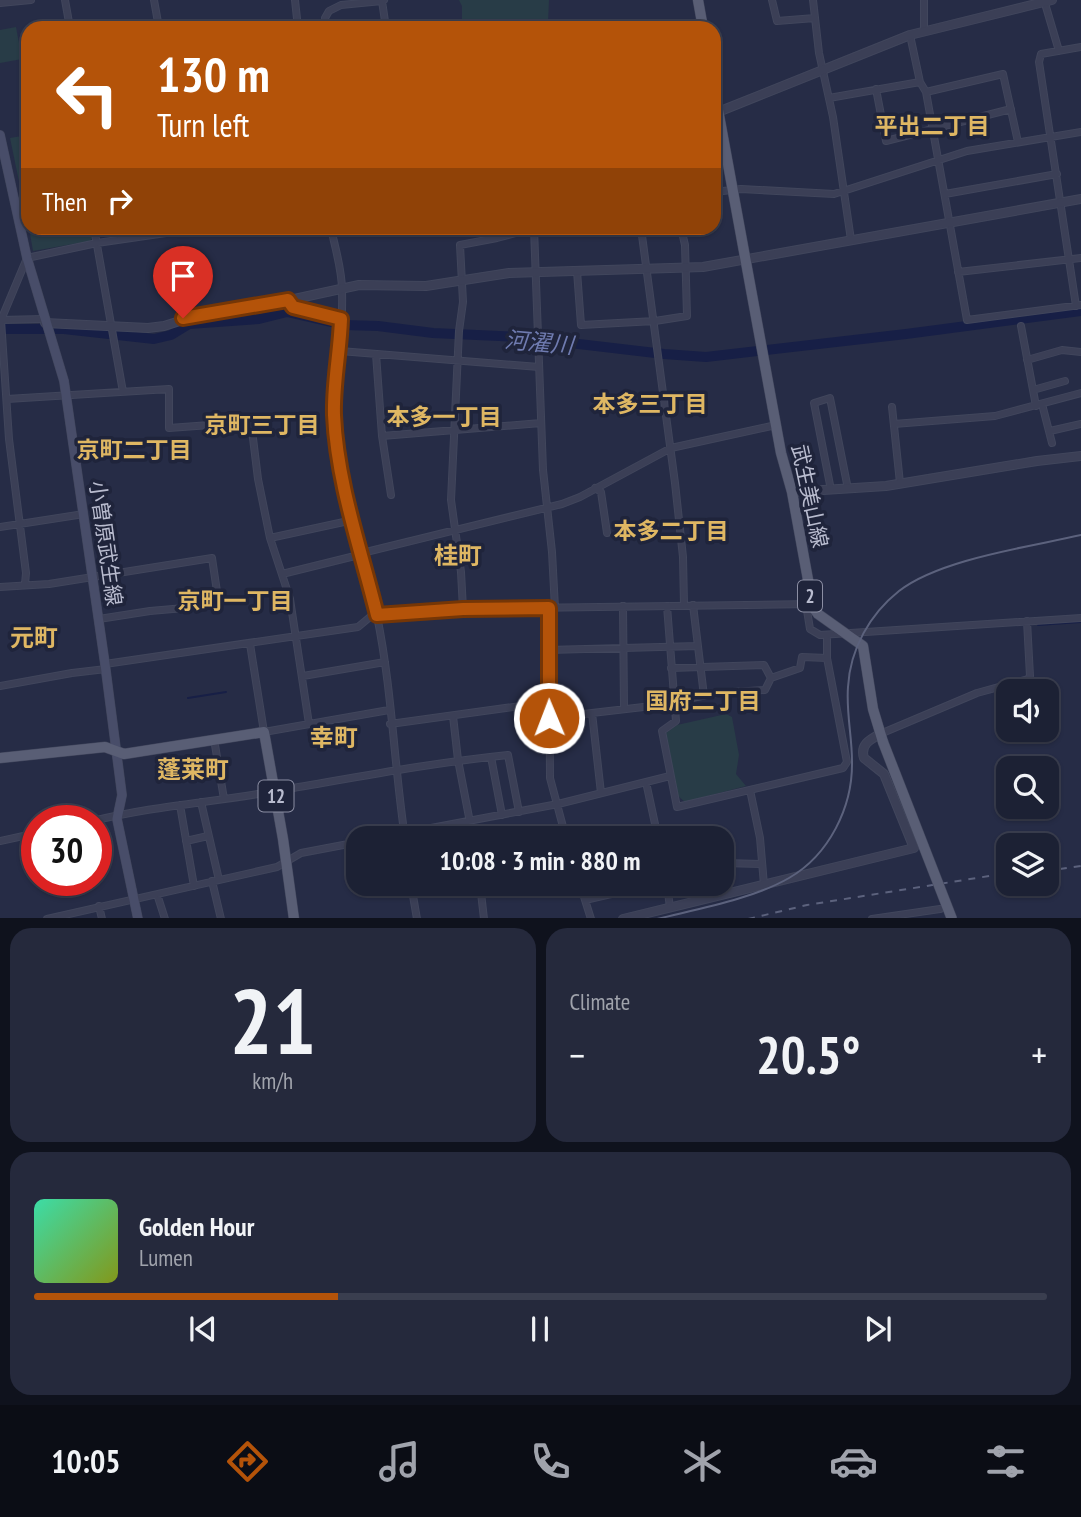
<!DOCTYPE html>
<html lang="en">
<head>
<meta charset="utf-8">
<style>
  :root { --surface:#1c2134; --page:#25293c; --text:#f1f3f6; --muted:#a0a3ac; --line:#3a3e4f; --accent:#b45309 }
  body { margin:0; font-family:"PT Sans Narrow","Noto Sans JP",sans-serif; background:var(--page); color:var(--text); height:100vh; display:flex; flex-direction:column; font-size:26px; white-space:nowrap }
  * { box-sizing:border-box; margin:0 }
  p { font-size:23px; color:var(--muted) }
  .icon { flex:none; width:38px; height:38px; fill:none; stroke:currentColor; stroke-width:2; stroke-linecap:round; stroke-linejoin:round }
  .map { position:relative; height:918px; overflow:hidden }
  .panel { display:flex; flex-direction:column; gap:10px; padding:10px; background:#0f121d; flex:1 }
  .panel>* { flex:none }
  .top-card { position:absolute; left:21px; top:21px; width:700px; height:214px; border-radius:21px; box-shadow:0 2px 5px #0004,0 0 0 2px var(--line); background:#b45309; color:#fff; overflow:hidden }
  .tools { position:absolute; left:996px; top:679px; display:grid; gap:14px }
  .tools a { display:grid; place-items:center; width:63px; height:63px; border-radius:14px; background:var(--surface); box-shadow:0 2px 5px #0004,0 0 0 2px var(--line); font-size:35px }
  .speed { position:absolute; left:21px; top:805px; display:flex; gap:14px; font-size:35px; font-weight:700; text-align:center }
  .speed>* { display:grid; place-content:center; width:91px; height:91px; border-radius:50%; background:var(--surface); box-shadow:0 2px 5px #0004,0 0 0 2px var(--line); line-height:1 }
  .speed .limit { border:10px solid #d22; background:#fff; color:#111 }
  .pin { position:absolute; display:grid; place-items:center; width:60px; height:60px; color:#fff; margin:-72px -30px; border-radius:50% 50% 50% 0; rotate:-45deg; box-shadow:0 0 7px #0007 }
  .pin .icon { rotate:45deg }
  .me { position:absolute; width:77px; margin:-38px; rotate:359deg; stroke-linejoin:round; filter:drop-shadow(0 0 5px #0008) }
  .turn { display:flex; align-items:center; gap:24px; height:147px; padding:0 21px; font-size:32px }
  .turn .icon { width:91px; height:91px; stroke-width:2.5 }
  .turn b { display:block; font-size:49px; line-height:60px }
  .then { display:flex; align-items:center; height:66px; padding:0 21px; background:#0003; gap:14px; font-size:26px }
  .big { font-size:52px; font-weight:700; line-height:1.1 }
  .panel .tile { flex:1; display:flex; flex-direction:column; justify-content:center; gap:10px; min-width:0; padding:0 24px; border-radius:21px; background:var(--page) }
  .panel .dial { align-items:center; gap:0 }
  .dial b { font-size:91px; line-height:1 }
  .song { display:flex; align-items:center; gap:21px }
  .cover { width:84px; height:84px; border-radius:10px; background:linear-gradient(135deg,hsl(160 70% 55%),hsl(70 70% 35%)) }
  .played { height:7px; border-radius:4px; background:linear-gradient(90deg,var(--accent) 30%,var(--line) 30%) }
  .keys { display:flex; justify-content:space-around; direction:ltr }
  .heat { display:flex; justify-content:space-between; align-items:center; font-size:38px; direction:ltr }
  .panel .tiles { flex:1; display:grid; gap:10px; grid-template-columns:1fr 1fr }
  .tile:last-child { grid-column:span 2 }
  .trip { position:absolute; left:346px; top:826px; width:388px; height:70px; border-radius:21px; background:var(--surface); box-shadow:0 2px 5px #0004,0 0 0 2px var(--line); font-weight:700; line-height:70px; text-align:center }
  .tab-bar { display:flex; height:112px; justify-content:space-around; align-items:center; background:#0b0d15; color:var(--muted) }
  .tab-bar .icon { width:49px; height:49px }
  .tab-bar .on { color:var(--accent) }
  .tab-bar b { font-size:32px; color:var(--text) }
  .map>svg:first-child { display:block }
</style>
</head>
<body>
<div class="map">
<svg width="1081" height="919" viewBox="0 0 1081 919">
  <rect width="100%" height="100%" fill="#262c46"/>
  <path fill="#283c47" d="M 459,0 L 549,0 L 548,23 L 535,23 L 535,28 L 462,28 L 462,6 Z
    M 16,27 L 22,59 L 0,63 L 0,30 Z
    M 28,135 L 28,225 L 10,138 Z
    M 29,228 L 91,228 L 93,237 L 90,241 L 33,251 Z
    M 726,714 L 732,717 L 739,755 L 736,774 L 746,786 L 685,802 L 678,796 L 666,733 L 677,725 Z"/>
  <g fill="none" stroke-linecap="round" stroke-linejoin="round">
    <path stroke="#171f46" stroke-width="2" d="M 1038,625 L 1081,622
      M 188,698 L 226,692"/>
    <path stroke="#171f46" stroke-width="10" d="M 0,329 L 64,329 L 154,339 L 171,335 L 189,324 L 259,319 L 287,312 L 344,325 L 378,326 L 433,333 L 519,337 L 664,354 L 706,357 L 906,334 L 1081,311"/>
    <g stroke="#41465c" stroke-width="8">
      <path id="minor" d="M 65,0 L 70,28
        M 154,0 L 159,28
        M 295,0 L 298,28
        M 384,0 L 382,1 L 386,28
        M 772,0 L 777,21 L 815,18
        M 813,0 L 819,53 L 833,117 L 851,240
        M 924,0 L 924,31
        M 1044,0 L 1059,51
        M 0,3 L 31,0
        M 327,28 L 325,18 L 329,11 L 341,5 L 382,1
        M 910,35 L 920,82 L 926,92 L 967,320 L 1081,305
        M 876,89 L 886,141 L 1011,109
        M 926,92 L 1003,74 L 1018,142
        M 829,98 L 920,82
        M 714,192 L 741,189 L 834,194 L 967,151 L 1081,132
        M 945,194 L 1057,174
        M 94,228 L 123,392
        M 331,228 C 335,248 342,269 342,290 C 344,345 331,395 337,450 C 344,506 366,560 377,616 C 392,689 394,765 405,838
        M 534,228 L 543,470 L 552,552 L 555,608
        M 641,228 L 675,483 L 683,557 L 684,605
        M 577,271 L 581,325 L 655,321 L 687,316 L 685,245 L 681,228
        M 958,272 L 1081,258
        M 288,300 L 293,307 L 341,319
        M 1076,306 L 1039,62 L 1041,54 L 1081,47
        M 0,320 L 44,319
        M 1021,326 L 1036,406
        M 340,351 L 539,367
        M 376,354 L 382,436 L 391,495
        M 1027,360 L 1062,350 L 1081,352
        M 1033,390 L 1065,381
        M 7,399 L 169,389 L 169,428 L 251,422 L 258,479 L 270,538 L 290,599 L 309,724
        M 1042,404 L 1052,443
        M 892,407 L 900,483
        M 894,424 L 995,416 L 1081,393
        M 1050,431 L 1081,424
        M 382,436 L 541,423
        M 595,488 L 601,492 L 607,533
        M 831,490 L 814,403 L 830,398 L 848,489
        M 0,527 L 84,514
        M 270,538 L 353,520
        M 362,553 L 562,504 L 580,497 L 671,448 L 776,425
        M 282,574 L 363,554
        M 25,584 L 26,573 L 9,439 L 1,320 L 27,258 L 97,243 L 166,233 L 165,228
        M 0,587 L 49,584 L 212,558 L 219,605 L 150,611 L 99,619
        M 806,604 L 810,629 L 820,635 L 1081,618
        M 693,605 L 704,696
        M 623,606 L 624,709
        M 667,606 L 676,721 L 662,731 L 677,807 L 843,768 L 847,762 L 827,658 L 827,635
        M 549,608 L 550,778 L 566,838
        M 463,609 L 461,572 L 451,500 L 459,331 L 463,302 L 460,245 L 497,238 L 534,228
        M 250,644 L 264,732 L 389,710
        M 548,650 L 698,646
        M 105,664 L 358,627 L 370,617 L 385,614 L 463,609 L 812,604
        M 671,668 L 764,665 L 771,678
        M 303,676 L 385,662
        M 0,686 L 72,673 L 106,669
        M 592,713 L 601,793
        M 453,716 L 458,760 L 473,838
        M 549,718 L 652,706 L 717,693 L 765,690 L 771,678 L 800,668 L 802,657 L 827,658
        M 390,724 L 549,702
        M 880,734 L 977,693 L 1028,679 L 1030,676 L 1027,621
        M 214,739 L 224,799
        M 491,757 L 502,815
        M 646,782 L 658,838
        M 750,790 L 760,838 L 764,885
        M 201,802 L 219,880
        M 180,805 L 194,886
        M 93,821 C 153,806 215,802 276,791 C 353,778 430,763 508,755 L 519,812
        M 378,838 L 558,804 L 670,776
        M 616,838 L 657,833
        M 0,841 L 37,833
        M 186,841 L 208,836
        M 723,863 L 761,864
        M 212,881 L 221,919
        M 411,884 L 417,919
        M 480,884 L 484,919
        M 580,884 L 591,919
        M 667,884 L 670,908
        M 157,894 L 165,919
        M 585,900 L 620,892 L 667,885
        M 99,906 L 102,919
        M 47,919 L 277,867 L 301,853 L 359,842
        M 872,919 L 940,909"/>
    </g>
    <g stroke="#41465c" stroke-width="10">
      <path id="tertiary" d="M 718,112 L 910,35 L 1052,0
        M 45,323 L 148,328 L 164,326 L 202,314 L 262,306 L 359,285 L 426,286 L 509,273 L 703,267 L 1081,199
        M 792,492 L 886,486 L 1037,461 L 1081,456
        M 623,919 L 914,848 L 884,774 L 864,758 C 860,745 869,740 880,734"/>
    </g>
    <g stroke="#41465c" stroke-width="10">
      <path id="secondary" d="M 0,135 L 27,258 L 64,381 L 105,664 L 122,795 L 117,819 L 138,919"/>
    </g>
    <g stroke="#41465c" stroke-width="11">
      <path id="primary" d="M 698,0 L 703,28
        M 714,88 L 781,453 L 792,492 L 813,607 L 818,614 L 863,646 L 873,709 L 883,742
        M 0,758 L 105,747 L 124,754 L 264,732 L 283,839 L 294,919"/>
    </g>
    <use href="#minor" stroke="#3b3f56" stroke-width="6"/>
    <use href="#tertiary" stroke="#3b3f56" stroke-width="8"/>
    <use href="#secondary" stroke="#484d69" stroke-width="9"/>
    <use href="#primary" stroke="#595e75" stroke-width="10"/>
    <path stroke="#5c627d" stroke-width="2" d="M 657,919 C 697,909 753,899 789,878 C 829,855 853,807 852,761 C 852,736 846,712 848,687 C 850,649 870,614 899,591 C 940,559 1029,547 1081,535"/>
    <path stroke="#5c627d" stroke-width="2" stroke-dasharray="7 7" stroke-linecap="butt" d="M 1046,871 L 1081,866
      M 748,919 L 807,905 L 1008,873"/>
    <g stroke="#41465c" stroke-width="11" stroke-linecap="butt">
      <path id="primary-bridge" d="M 883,742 L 952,919"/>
    </g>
    <use href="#primary-bridge" stroke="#595e75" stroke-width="10"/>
  </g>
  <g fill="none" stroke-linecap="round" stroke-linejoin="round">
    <g stroke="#753606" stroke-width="18">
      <path id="route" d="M 183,318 L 288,300 L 293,307 L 341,319 C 340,351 333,383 334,415 C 337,483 361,550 377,615 L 463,609 L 549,608 L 549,718"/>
    </g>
    <use href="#route" stroke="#b45309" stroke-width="12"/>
  </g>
  <g text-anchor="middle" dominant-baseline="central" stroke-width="7" stroke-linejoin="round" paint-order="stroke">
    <g fill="#1f243b" stroke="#8b8ea3" stroke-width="2">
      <rect x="798" y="580.5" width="24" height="31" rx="5"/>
      <rect x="258.5" y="780.5" width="35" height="31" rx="5"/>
    </g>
    <g font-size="19" font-weight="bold" fill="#b9bccf">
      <text x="810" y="596">2</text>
      <text x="276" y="796">12</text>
    </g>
    <g font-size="21" fill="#b9bccf" stroke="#1f243b">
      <text transform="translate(810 496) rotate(78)">武生美山線</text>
      <text transform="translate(106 543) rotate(82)">小曽原武生線</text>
    </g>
    <g font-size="23" font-weight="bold" fill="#dfb763" stroke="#1f243b">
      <text x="932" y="125">平出二丁目</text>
      <text x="650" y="403">本多三丁目</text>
      <text x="444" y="416">本多一丁目</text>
      <text x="262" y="424">京町三丁目</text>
      <text x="134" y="449">京町二丁目</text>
      <text x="671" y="530">本多二丁目</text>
      <text x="235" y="600">京町一丁目</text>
      <text x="703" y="700">国府二丁目</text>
    </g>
    <g font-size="23" font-style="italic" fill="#6f7bb0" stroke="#1f243b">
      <text transform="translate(539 342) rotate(5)">河濯川</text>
    </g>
    <g font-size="24" font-weight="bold" fill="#dfb763" stroke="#1f243b">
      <text x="458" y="555">桂町</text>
      <text x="34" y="637">元町</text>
      <text x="334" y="737">幸町</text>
      <text x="193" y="769">蓬莱町</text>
    </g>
  </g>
</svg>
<div class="tools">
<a><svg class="icon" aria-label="sound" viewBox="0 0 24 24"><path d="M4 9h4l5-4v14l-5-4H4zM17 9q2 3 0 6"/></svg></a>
<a><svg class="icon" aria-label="search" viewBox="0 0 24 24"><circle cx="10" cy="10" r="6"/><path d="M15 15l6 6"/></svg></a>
<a><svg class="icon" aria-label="layers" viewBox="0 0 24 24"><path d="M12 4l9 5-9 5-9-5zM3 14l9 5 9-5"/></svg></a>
</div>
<div class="speed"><div class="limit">30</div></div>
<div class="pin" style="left:183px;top:318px;background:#d93025"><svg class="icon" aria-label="arrive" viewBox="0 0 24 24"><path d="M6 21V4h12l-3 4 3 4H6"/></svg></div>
<svg class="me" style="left:549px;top:718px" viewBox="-20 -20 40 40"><circle r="17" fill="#b45309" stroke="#fff" stroke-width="3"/><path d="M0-11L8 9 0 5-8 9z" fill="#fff"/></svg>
<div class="trip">10:08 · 3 min · 880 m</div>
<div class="top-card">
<div class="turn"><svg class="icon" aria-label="left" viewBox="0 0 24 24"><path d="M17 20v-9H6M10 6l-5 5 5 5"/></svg><div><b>130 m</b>Turn left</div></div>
<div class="then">Then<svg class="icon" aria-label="right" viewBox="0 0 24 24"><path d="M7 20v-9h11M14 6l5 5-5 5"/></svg></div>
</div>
</div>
<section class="panel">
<div class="tiles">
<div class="tile dial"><b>21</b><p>km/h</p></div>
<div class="tile"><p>Climate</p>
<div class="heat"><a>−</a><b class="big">20.5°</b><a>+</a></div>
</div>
<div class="tile">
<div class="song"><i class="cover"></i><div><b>Golden Hour</b><p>Lumen</p></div></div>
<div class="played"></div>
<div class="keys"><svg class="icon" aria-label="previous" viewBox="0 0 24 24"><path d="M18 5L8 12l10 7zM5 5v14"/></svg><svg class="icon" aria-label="pause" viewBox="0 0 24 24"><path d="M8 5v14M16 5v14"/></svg><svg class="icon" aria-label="next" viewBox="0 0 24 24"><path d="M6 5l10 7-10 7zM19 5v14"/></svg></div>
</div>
</div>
</section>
<nav class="tab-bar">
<b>10:05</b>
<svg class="icon on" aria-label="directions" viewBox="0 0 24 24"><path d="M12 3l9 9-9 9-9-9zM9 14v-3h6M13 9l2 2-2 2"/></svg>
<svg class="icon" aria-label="music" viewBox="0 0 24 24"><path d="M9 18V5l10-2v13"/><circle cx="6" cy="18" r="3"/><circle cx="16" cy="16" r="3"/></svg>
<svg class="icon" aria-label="phone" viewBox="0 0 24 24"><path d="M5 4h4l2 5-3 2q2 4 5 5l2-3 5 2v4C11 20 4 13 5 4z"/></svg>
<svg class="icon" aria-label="climate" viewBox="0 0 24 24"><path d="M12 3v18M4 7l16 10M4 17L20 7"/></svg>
<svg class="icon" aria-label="car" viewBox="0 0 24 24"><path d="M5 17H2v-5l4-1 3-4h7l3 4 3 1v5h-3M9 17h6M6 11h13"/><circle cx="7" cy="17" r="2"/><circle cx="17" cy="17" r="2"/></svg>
<svg class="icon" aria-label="filters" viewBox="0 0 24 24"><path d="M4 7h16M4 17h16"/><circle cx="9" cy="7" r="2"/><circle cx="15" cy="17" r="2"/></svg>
</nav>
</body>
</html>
